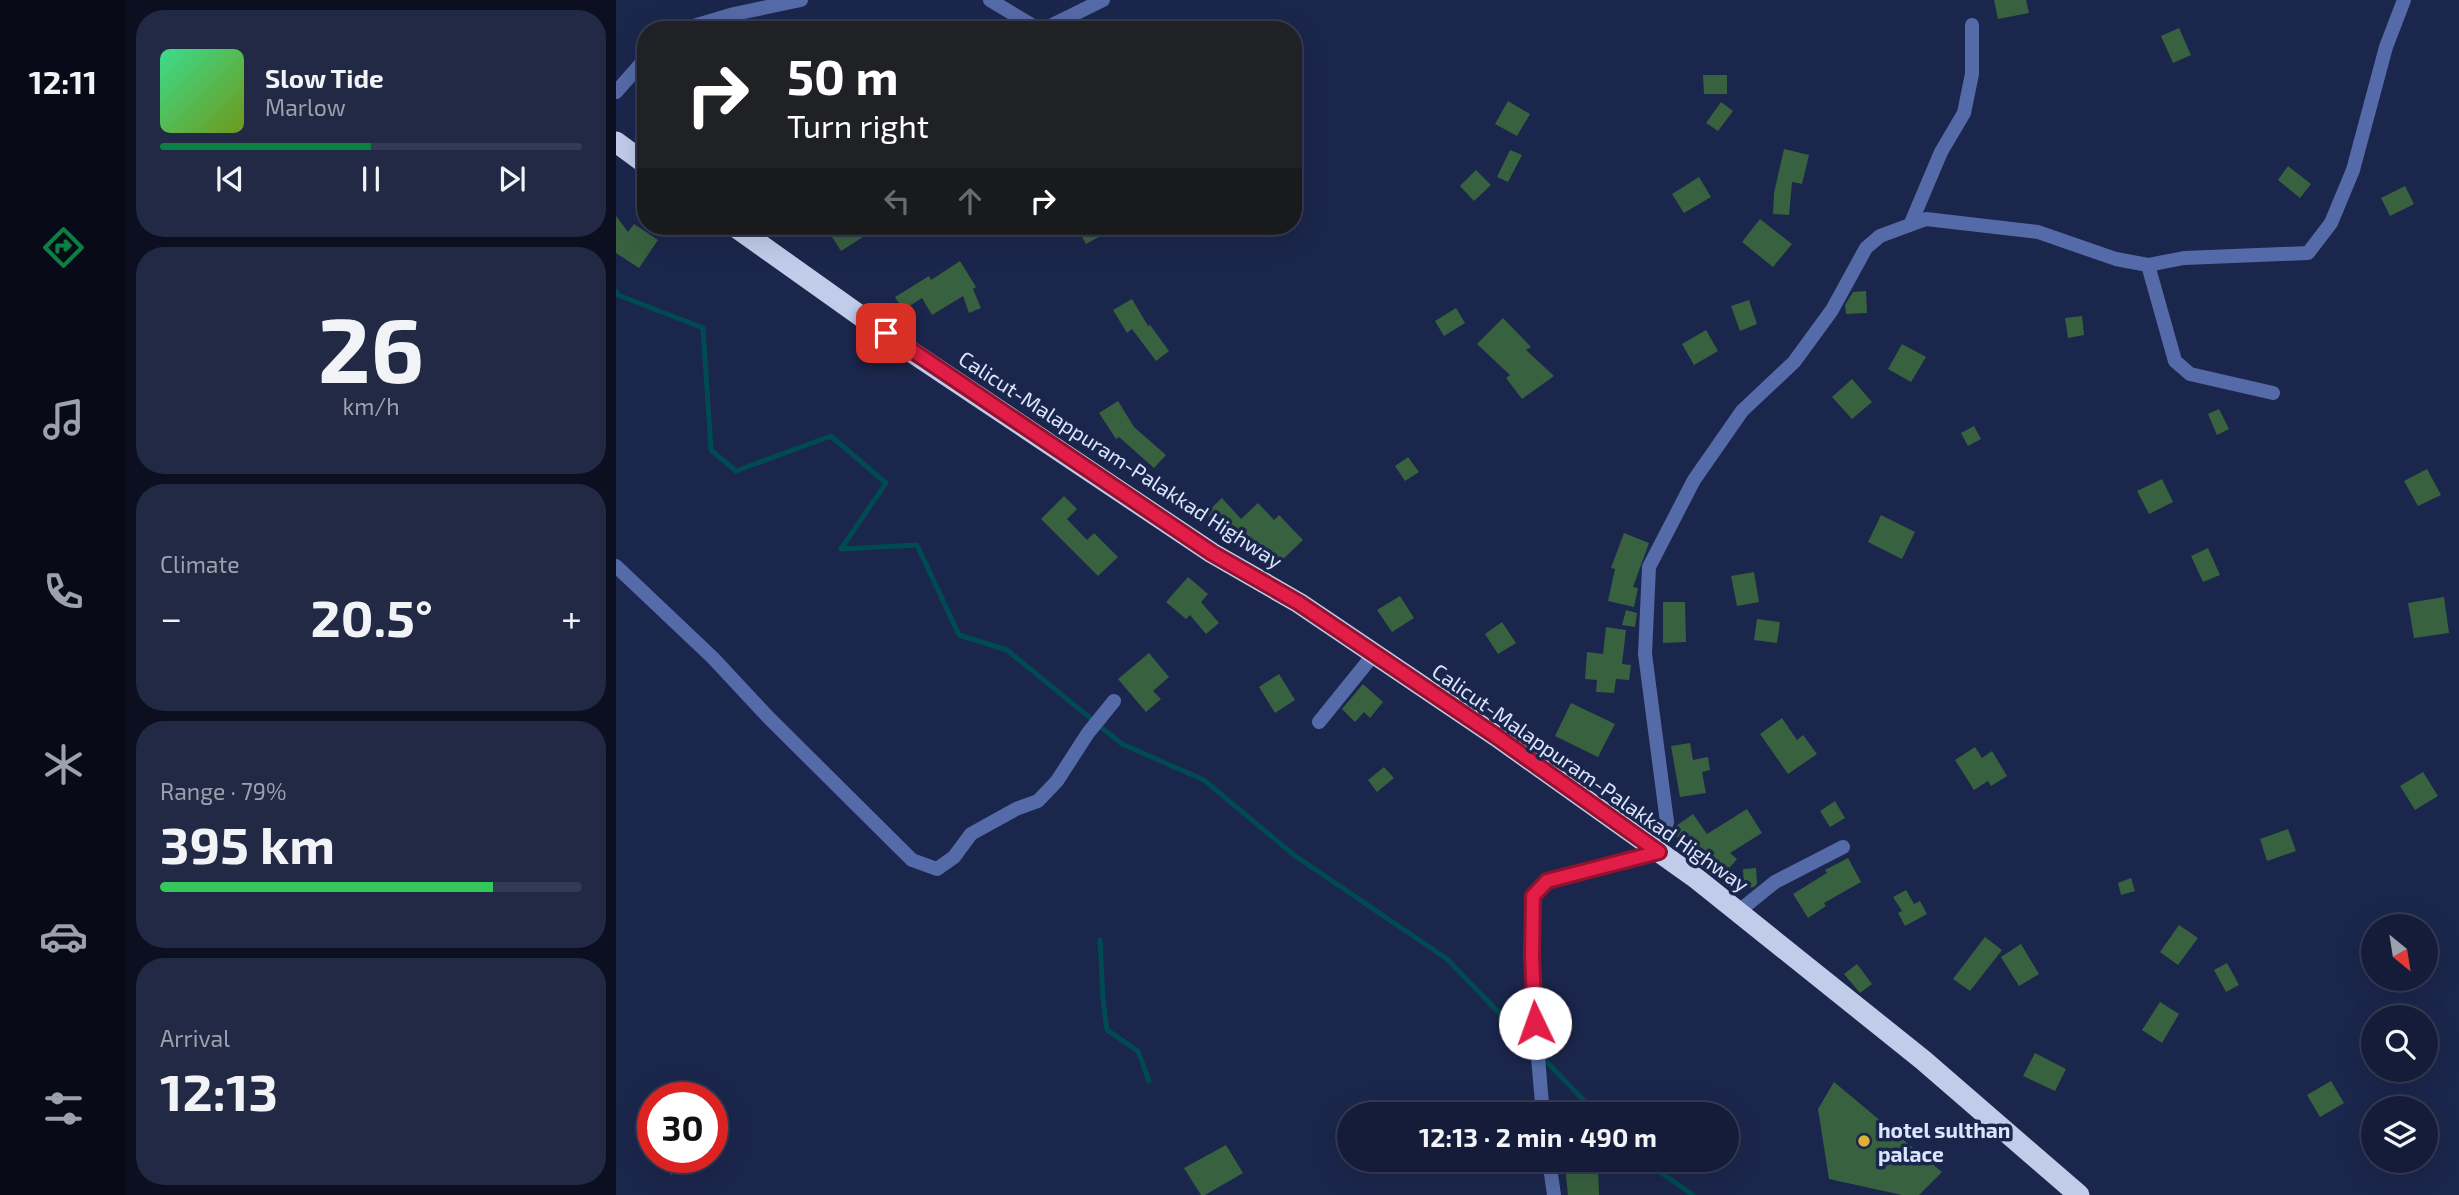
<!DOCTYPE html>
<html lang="en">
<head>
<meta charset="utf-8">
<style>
  :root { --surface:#141c39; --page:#212944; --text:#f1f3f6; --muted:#9da1ae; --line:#333a53; --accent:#0b8043 }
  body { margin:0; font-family:"Exo 2",sans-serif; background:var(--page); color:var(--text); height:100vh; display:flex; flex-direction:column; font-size:26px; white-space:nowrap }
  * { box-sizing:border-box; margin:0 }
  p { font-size:23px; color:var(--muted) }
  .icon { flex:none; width:38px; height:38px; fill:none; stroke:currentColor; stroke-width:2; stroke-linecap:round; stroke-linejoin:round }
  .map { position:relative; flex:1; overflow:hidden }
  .panel { display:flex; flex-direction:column; gap:10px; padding:10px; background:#0b0f1f; width:490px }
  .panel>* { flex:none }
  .banner { position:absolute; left:21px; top:21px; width:665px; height:214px; border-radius:28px; box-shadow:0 7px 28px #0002,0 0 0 2px var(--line); background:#202124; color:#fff; overflow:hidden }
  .needle { width:46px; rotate:150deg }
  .fabs { position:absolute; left:1745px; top:914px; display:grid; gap:14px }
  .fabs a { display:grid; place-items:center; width:77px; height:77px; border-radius:50%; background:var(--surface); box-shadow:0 7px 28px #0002,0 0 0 2px var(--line); font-size:35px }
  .speed { position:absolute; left:21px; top:1082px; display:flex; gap:14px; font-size:35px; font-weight:700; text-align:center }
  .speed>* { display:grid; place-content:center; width:91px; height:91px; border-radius:50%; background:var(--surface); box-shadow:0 7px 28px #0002,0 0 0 2px var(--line); line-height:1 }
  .speed .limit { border:10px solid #d22; background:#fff; color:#111 }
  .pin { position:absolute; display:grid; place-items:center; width:60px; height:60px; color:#fff; margin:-30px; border-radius:14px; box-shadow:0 4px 10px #0006 }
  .me { position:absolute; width:77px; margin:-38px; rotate:357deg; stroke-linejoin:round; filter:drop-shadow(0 0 5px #0008) }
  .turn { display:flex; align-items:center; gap:24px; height:147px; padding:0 35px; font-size:32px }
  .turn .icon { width:91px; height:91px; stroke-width:2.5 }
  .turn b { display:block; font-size:49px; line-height:60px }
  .lanes { display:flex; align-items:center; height:66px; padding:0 35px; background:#0003; justify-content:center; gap:35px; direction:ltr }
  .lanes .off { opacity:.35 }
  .big { font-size:52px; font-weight:700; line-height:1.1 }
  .panel .tile { flex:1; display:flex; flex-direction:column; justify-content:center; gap:10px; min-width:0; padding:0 24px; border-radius:28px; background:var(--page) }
  .panel .dial { align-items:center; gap:0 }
  .dial b { font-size:91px; line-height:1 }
  .song { display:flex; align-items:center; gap:21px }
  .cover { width:84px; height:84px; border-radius:10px; background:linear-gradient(135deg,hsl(150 70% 55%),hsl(80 70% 35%)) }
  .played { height:7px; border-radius:4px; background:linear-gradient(90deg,var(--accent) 50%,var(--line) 50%) }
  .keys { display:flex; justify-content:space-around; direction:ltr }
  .heat { display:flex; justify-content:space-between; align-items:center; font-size:38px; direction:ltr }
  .charge { height:10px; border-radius:5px; background:linear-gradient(90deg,#34c759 79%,var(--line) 0) }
  .trip { position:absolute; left:721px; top:1102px; width:402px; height:70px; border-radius:35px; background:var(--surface); box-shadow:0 7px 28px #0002,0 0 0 2px var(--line); font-weight:700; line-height:70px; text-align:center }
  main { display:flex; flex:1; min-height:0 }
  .dock { display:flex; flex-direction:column; width:126px; justify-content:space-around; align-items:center; background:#080b17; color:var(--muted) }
  .dock .icon { width:49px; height:49px }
  .dock .selected { color:var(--accent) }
  .dock b { font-size:32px; color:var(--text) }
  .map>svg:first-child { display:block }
</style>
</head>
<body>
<main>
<nav class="dock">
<b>12:11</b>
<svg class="icon selected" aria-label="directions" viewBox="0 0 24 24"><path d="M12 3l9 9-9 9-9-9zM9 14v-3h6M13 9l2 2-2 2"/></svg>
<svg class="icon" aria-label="music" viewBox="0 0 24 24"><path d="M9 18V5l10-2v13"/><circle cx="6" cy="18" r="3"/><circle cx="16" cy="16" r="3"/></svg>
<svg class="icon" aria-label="phone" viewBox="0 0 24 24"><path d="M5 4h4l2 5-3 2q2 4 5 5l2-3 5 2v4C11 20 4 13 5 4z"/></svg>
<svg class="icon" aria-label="climate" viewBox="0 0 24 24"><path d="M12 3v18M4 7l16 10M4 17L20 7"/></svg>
<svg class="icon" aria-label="car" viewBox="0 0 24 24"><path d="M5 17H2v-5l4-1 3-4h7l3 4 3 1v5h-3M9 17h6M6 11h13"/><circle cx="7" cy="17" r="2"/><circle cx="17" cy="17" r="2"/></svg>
<svg class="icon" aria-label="filters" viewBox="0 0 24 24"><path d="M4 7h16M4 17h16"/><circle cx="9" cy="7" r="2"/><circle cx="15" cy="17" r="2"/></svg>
</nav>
<section class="panel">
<div class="tile">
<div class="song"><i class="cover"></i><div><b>Slow Tide</b><p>Marlow</p></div></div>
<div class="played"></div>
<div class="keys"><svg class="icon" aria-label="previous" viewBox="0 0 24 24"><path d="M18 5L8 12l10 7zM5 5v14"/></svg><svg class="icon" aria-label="pause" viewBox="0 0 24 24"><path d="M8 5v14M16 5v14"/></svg><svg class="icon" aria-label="next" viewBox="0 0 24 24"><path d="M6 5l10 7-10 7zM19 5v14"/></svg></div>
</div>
<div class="tile dial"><b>26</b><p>km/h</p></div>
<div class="tile"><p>Climate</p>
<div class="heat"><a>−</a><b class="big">20.5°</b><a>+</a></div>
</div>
<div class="tile"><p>Range · 79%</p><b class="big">395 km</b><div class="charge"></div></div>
<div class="tile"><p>Arrival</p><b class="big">12:13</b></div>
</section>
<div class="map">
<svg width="1843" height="1195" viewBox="0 0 1843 1195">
  <rect width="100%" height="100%" fill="#1b264c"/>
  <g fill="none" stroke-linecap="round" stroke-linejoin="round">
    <path stroke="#004a54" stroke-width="5" d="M 0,291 L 2,295 L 87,328 L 95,450 L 120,471 L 215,436 L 270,483 L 225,549 L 301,545 L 343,635 L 391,650 L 506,744 L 588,780 L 678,855 L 831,959 L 919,1050
      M 484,940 L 487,999 L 491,1030 L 522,1051 L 533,1081
      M 926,1057 L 982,1115
      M 1027,1160 L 1077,1195"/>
  </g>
  <path fill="#38613f" d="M 1378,0 L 1410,0 L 1413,13 L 1382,19 Z
    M 1563,28 L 1575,55 L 1557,63 L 1545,36 Z
    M 1087,75 L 1111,75 L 1111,94 L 1088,94 Z
    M 892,101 L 914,114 L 901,136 L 879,124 Z
    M 1105,102 L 1117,111 L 1102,131 L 1090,123 Z
    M 1168,149 L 1193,155 L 1186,184 L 1176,182 L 1173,215 L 1157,214 L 1158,193 Z
    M 894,150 L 906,155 L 892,182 L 881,177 Z
    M 1672,166 L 1695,184 L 1684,198 L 1662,180 Z
    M 860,170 L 875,185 L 858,201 L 844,186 Z
    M 1083,177 L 1095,197 L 1068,213 L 1056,194 Z
    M 1789,186 L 1798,204 L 1774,216 L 1765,198 Z
    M 0,216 L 12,232 L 18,224 L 42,240 L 23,268 L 0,253 Z
    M 1144,219 L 1176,244 L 1157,267 L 1126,242 Z
    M 209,226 L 240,226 L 247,237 L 225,251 Z
    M 460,226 L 503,226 L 470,244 Z
    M 344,261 L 360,287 L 357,289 L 365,308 L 353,313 L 347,296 L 316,315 L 306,298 L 287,310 L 279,297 L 313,276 L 315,280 Z
    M 1250,291 L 1251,313 L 1230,314 L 1229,305 L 1237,292 Z
    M 516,299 L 532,326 L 534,325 L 553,351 L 540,361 L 516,329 L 511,333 L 497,310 Z
    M 1133,300 L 1141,324 L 1124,331 L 1115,306 Z
    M 840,308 L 849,323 L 828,336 L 819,321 Z
    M 1466,316 L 1468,335 L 1452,338 L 1449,318 Z
    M 887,318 L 915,347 L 910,350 L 938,376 L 906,399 L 890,378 L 894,375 L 861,344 Z
    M 1090,330 L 1102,351 L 1078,365 L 1066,344 Z
    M 1286,344 L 1310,357 L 1295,382 L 1272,369 Z
    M 1236,379 L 1256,402 L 1236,419 L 1216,397 Z
    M 502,401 L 518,427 L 550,455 L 538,468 L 503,437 L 500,439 L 483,413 Z
    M 1603,409 L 1613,429 L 1601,435 L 1592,414 Z
    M 1358,426 L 1365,439 L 1352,446 L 1345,433 Z
    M 792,457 L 803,472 L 789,481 L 779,466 Z
    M 1811,469 L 1825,495 L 1802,506 L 1788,481 Z
    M 1546,479 L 1557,502 L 1533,514 L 1521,491 Z
    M 448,496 L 461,509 L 451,519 L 471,540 L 478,533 L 502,557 L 482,576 L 425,519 Z
    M 606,498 L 625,519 L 642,503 L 658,520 L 663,515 L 687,540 L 659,567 L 628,536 L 619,544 L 590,513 Z
    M 1265,515 L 1299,532 L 1286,559 L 1252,542 Z
    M 1008,533 L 1033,543 L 1017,587 L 1022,588 L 1018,607 L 992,601 L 999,569 L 995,568 Z
    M 1592,548 L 1604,575 L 1587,582 L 1575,556 Z
    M 1138,572 L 1143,602 L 1121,606 L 1115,576 Z
    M 572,577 L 592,594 L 585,602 L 603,623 L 590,634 L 574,615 L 570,619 L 550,602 Z
    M 784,596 L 798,618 L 776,632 L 761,610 Z
    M 1828,597 L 1833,633 L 1798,638 L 1792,603 Z
    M 1047,602 L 1069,602 L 1070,642 L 1047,643 Z
    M 1010,610 L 1021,613 L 1019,627 L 1006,625 Z
    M 1141,619 L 1164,622 L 1161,643 L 1138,640 Z
    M 886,622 L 900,643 L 882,654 L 869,634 Z
    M 990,627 L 1010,630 L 1006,664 L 1015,665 L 1013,680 L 1000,679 L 998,693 L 980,692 L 981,680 L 969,679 L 971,652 L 987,654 Z
    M 533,653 L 553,677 L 537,691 L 545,699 L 530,712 L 502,679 Z
    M 663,674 L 679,700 L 659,713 L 643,687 Z
    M 747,684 L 767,702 L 754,718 L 748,712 L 739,722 L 726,709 Z
    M 955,703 L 999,724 L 982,757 L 939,736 Z
    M 1166,718 L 1181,740 L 1187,735 L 1201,754 L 1172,774 L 1144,734 Z
    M 1074,743 L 1077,760 L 1092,757 L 1094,770 L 1086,772 L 1090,793 L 1064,797 L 1055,746 Z
    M 1359,747 L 1366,758 L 1376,751 L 1391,776 L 1375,786 L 1372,781 L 1358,790 L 1339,760 Z
    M 768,767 L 778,778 L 761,792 L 752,780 Z
    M 1807,772 L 1822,796 L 1799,810 L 1784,786 Z
    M 1219,801 L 1229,818 L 1214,827 L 1204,811 Z
    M 1131,809 L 1146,833 L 1114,853 L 1121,859 L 1103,880 L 1073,854 L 1058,833 L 1060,826 L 1077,814 L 1091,834 Z
    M 1672,829 L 1680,851 L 1651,861 L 1644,839 Z
    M 1232,858 L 1245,882 L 1208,903 L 1210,906 L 1192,918 L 1177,894 L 1211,873 L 1209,870 Z
    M 1140,868 L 1141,884 L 1138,887 L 1128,888 L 1127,869 Z
    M 1515,878 L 1519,891 L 1505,895 L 1502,883 Z
    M 1290,890 L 1298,904 L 1304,901 L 1311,914 L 1289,926 L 1282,913 L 1286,911 L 1277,897 Z
    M 1563,925 L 1582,938 L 1562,965 L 1544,952 Z
    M 1369,937 L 1386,950 L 1354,991 L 1337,979 Z
    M 1405,944 L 1423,974 L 1403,986 L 1385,957 Z
    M 1611,963 L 1623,985 L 1610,992 L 1598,970 Z
    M 1241,964 L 1256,984 L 1244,993 L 1228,974 Z
    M 1544,1002 L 1563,1014 L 1546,1043 L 1526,1030 Z
    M 1419,1053 L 1450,1069 L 1439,1091 L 1407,1076 Z
    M 1715,1081 L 1728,1103 L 1704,1117 L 1691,1095 Z
    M 1218,1082 L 1326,1172 L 1303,1195 L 1286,1195 L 1213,1179 L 1202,1109 Z
    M 610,1145 L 627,1173 L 589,1195 L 585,1195 L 568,1168 Z
    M 45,1157 L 59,1157 L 66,1169 L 55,1175 Z
    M 949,1165 L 982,1165 L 983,1195 L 952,1195 Z"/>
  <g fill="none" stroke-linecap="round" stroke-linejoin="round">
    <path stroke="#556aa8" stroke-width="14" d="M 374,0 L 424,30
      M 64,30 L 118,14 L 185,0
      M 426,30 L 487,0
      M 0,92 L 30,58
      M 1295,223 L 1325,152 L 1348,113 L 1356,74 L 1356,25
      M 1532,265 L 1559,361 L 1574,374 L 1657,393
      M 0,566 L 97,658 L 153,718 L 296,860 L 321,869 L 338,857 L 355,834 L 400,809 L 422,801 L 441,781 L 472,733 L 498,701
      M 703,722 L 758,654
      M 1123,911 L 1159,882 L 1227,847
      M 927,1115 L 917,1000 L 917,896 L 931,881 L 1043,852 L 1051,822 L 1029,654 L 1033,567 L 1078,480 L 1126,411 L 1178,362 L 1216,310 L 1250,248 L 1264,236 L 1310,219 L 1422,232 L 1500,259 L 1532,265 L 1568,258 L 1692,253 L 1715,223 L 1737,170 L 1770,47 L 1788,0
      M 933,1160 L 938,1195"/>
    <path stroke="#c0ccea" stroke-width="21" d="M 0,142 L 30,164
      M 118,226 L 291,349 L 596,553 L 683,603 L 880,736 L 1081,879 L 1307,1060 L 1463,1195"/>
  </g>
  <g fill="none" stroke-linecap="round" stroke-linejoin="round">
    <g stroke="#92132f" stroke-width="18">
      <path id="route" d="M 270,333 L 596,553 L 683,603 L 880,736 L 1043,852 L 931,881 L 917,896 L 916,956 L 919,1023"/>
    </g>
    <use href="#route" stroke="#e11d48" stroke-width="12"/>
  </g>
  <circle fill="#ddb233" stroke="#1b264c" stroke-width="2.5" cx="1248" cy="1141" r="7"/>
  <g text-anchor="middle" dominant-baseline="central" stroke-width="7" stroke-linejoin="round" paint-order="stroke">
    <g font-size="21" fill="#dce5fe" stroke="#1b264c">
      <text transform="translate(505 459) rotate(33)">Calicut-Malappuram-Palakkad Highway</text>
      <text transform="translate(975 777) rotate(35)">Calicut-Malappuram-Palakkad Highway</text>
    </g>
    <g font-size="21" font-weight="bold" fill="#dce5fe" stroke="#1b264c" text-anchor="start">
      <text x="1262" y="1129">hotel sulthan<tspan x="1262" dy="24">palace</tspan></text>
    </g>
  </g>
</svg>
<div class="fabs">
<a><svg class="needle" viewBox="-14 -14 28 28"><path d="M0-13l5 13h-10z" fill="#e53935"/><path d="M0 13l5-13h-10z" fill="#9da1ae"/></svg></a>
<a><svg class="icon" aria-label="search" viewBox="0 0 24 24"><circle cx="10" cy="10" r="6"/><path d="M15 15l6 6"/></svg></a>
<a><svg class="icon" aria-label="layers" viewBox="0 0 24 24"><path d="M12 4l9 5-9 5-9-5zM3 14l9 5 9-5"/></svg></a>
</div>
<div class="speed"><div class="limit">30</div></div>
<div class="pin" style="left:270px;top:333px;background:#d93025"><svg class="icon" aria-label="arrive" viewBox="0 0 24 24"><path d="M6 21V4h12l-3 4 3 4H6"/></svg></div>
<svg class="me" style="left:919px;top:1023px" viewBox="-20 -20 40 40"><circle r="19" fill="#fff"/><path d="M0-13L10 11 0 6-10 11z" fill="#e11d48"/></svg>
<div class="trip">12:13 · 2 min · 490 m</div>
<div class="banner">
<div class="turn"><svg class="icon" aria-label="right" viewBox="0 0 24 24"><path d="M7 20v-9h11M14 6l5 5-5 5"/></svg><div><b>50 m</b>Turn right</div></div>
<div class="lanes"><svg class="icon off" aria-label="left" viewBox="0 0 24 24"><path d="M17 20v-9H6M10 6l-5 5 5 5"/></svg><svg class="icon off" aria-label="ahead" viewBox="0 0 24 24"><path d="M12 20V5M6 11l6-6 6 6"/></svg><svg class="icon" aria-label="right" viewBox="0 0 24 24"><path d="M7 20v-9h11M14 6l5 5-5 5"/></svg></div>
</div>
</div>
</main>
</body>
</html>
